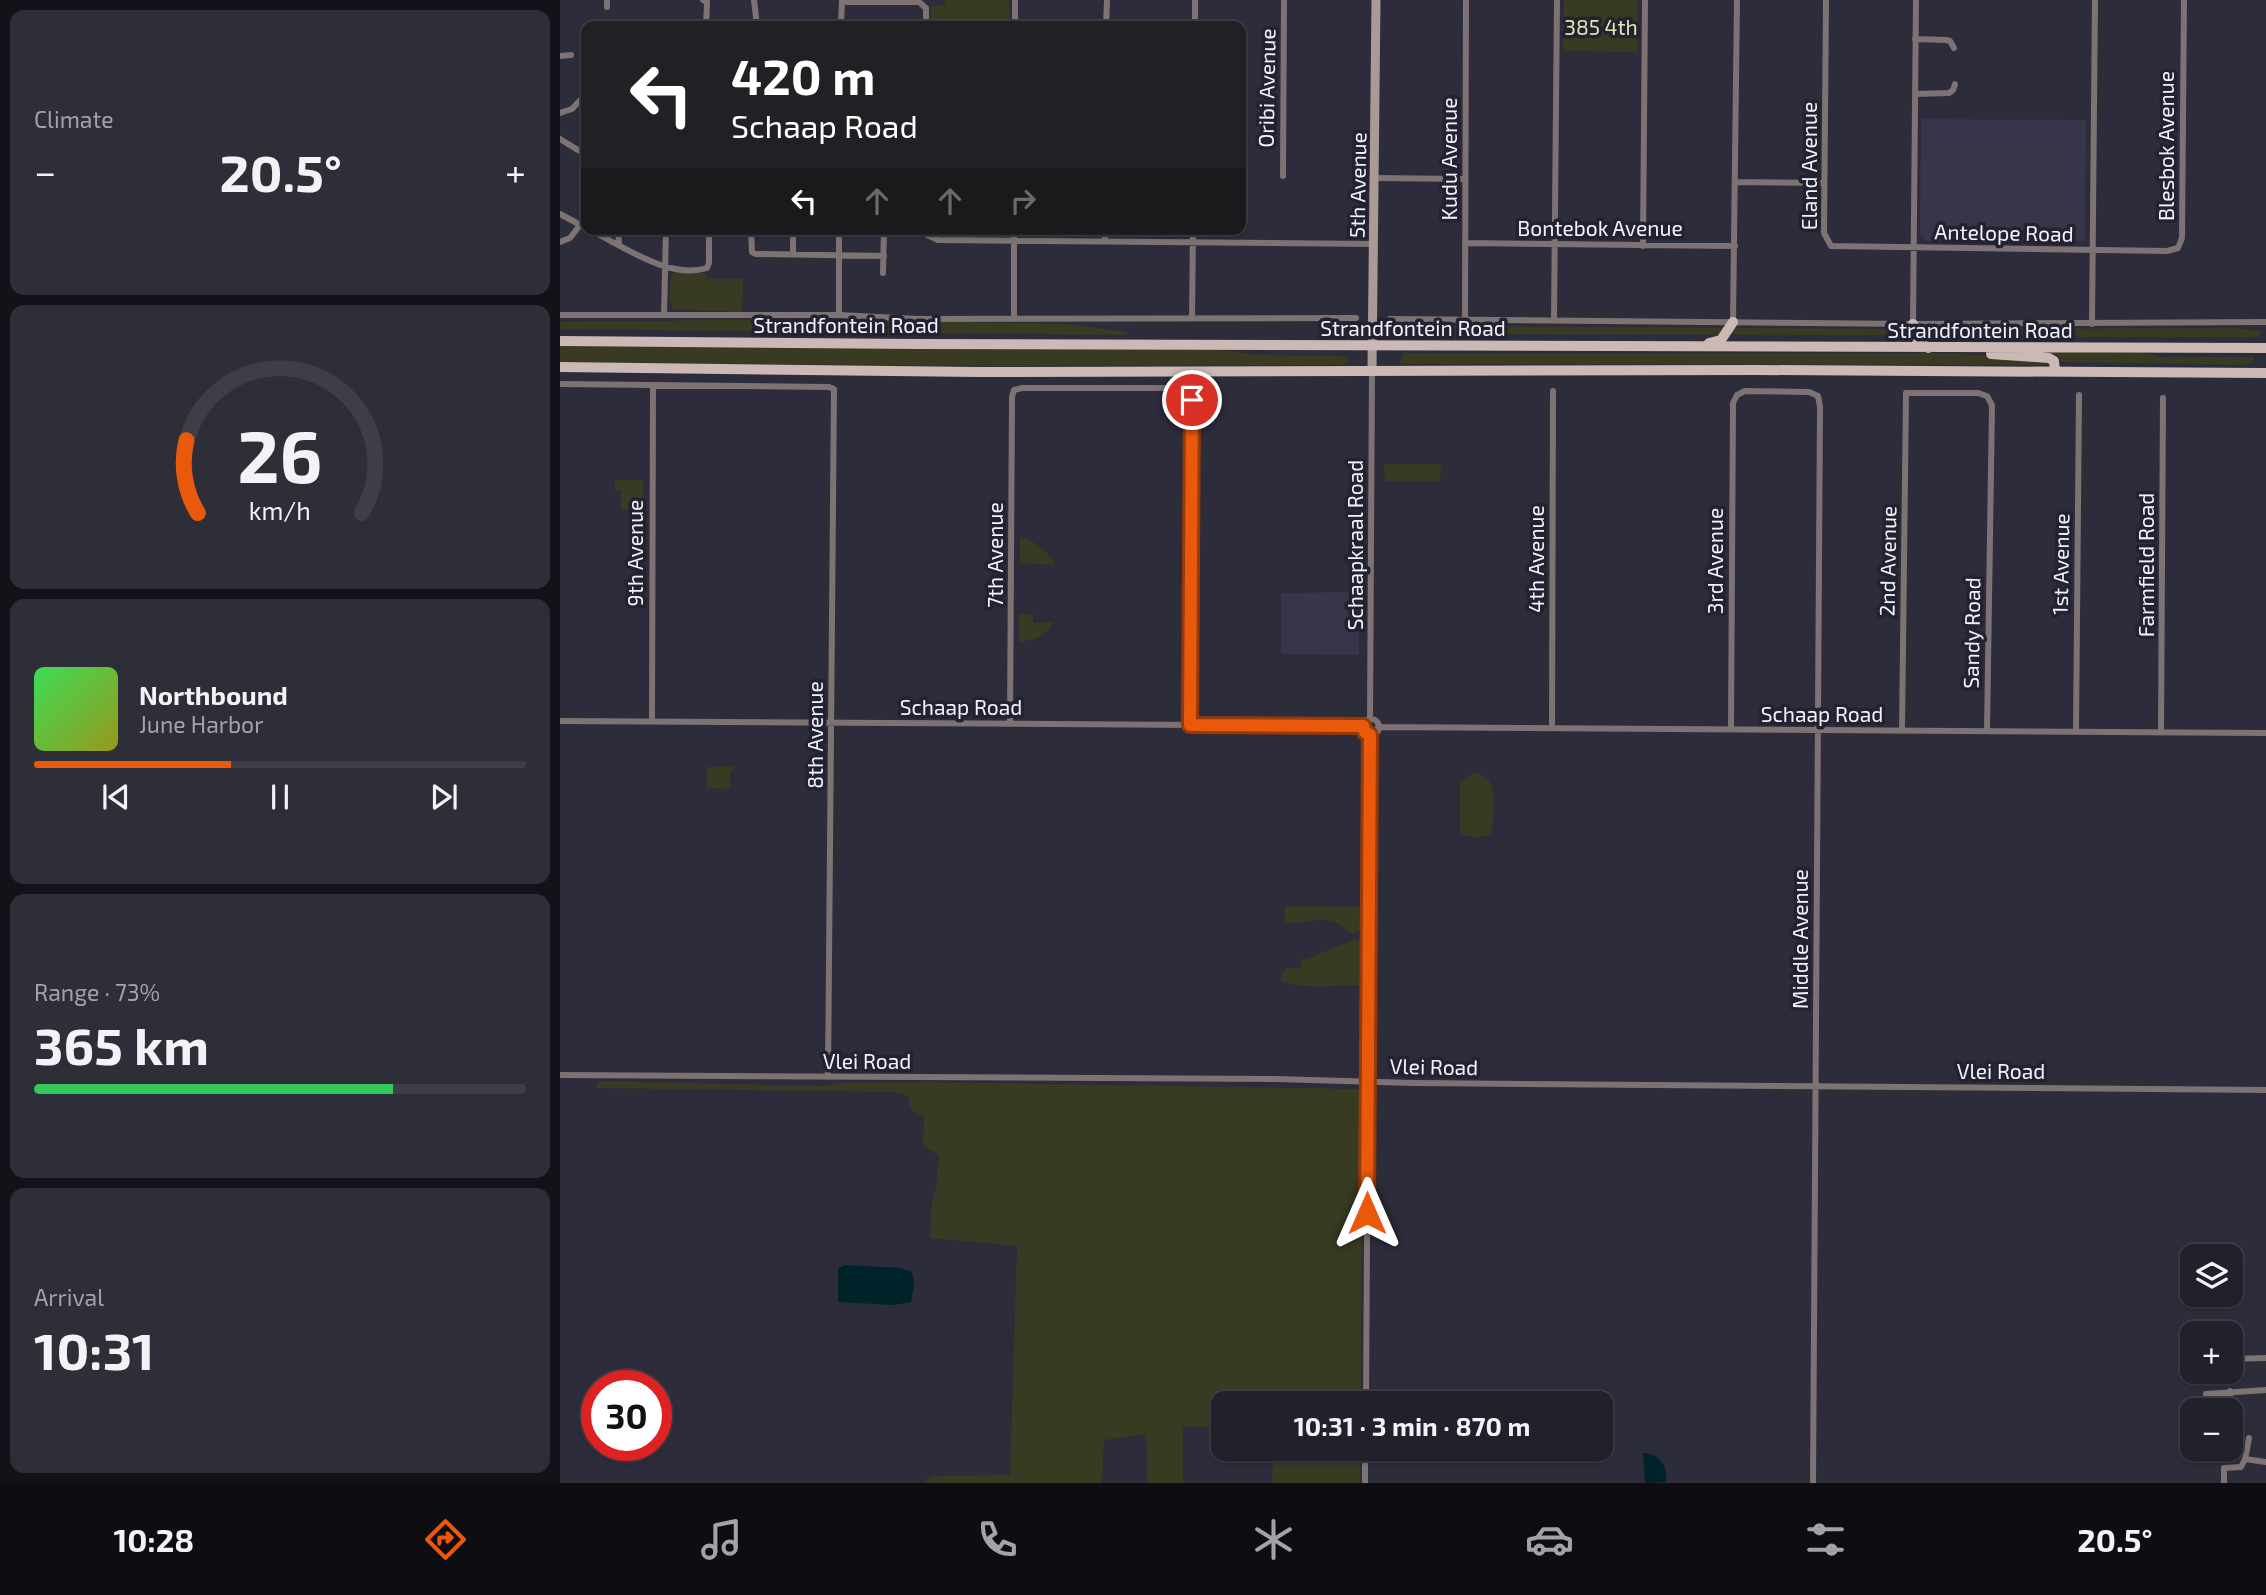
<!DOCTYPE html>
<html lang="en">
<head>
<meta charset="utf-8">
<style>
  :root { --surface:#21212c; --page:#2d2e38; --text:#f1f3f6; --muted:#a2a3a9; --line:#3e3e48; --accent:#ea580c }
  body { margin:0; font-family:"Exo 2",sans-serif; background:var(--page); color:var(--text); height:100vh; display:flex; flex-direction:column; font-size:26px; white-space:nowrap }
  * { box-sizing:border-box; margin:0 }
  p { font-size:23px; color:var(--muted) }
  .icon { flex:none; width:38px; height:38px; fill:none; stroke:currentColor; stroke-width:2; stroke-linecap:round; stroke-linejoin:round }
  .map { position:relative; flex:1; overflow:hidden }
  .side { display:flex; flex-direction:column; gap:10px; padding:10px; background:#121218; width:560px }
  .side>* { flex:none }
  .hud { position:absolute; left:21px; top:21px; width:665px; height:214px; border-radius:14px; box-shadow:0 2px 5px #0004,0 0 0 2px var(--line); background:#202124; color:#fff; overflow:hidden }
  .buttons { position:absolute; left:1620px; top:1244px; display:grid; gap:14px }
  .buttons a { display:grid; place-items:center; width:63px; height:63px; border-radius:14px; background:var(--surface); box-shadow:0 2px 5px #0004,0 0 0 2px var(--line); font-size:35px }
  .speed { position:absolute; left:21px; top:1370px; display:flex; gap:14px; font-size:35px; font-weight:700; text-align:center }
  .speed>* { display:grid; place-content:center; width:91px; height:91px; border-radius:50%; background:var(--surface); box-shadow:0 2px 5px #0004,0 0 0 2px var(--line); line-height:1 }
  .speed .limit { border:10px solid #d22; background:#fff; color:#111 }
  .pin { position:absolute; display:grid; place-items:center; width:60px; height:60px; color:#fff; margin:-30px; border:4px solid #fff; border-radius:50%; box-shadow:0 2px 7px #0007 }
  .me { position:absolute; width:77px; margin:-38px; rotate:0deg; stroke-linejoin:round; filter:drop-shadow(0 0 5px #0008) }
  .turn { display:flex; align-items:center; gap:24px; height:147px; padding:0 35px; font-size:32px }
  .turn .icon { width:91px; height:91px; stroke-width:2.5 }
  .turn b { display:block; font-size:49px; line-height:60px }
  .lanes { display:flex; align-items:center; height:66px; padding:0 35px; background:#0003; justify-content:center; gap:35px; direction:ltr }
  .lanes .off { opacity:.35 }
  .big { font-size:52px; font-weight:700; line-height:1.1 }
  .side .card { flex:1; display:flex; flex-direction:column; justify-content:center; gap:10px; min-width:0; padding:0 24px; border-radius:14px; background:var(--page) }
  .side .dial { align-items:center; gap:0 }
  .dial svg { height:182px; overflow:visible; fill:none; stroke:var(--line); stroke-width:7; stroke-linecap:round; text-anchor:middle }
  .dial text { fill:var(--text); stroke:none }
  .song { display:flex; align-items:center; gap:21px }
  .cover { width:84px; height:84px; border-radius:10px; background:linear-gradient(135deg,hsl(130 70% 55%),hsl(60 70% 35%)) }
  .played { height:7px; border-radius:4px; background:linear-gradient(90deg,var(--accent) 40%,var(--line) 40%) }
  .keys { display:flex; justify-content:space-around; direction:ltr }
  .heat { display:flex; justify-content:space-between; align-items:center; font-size:38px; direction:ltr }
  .charge { height:10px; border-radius:5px; background:linear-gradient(90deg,#34c759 73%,var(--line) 0) }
  .trip { position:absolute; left:651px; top:1391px; width:402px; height:70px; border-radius:14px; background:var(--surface); box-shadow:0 2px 5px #0004,0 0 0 2px var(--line); font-weight:700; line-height:70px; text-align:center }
  .dock { display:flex; height:112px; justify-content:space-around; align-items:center; background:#0d0d12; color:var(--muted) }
  .dock .icon { width:49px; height:49px }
  .dock .current { color:var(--accent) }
  .dock b { font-size:32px; color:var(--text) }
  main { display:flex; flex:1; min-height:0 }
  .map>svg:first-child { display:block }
</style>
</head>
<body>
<main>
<section class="side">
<div class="card"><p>Climate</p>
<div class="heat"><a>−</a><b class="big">20.5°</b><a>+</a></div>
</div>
<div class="card dial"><svg viewBox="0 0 100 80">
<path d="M14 69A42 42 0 1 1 86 69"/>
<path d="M14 69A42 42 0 0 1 9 37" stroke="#ea580c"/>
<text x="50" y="56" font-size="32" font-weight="700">26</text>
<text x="50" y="72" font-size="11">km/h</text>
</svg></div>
<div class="card">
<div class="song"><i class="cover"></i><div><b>Northbound</b><p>June Harbor</p></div></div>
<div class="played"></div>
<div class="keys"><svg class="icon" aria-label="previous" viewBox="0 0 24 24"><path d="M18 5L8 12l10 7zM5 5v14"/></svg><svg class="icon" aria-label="pause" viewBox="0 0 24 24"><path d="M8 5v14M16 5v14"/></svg><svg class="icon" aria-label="next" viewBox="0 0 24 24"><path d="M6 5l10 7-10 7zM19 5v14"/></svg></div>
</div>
<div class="card"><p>Range · 73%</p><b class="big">365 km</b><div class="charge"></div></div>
<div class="card"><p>Arrival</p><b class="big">10:31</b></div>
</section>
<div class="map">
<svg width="1706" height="1483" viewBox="0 0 1706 1483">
  <rect width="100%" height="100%" fill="#2c2c3b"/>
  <path fill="#36354a" d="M 1361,119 L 1526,120 L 1525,241 L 1366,241 L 1360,234 Z
    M 799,592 L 799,655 L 721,654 L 721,593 Z"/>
  <path fill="#383b22" d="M 385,0 L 449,0 L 450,26 L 371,26 L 371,7 L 385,5 Z
    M 1004,0 L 1078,0 L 1077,52 L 1003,51 Z
    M 114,272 L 144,273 L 149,279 L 183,279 L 182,312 L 113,309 C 108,298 108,283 114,272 Z
    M 234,319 L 508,324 L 566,332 L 566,335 L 0,329 L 0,322 Z
    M 902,326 L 1347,329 L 1350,335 L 854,334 L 859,329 Z
    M 1676,328 L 1700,331 L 1702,334 L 1697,337 L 1364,337 L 1361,332 L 1367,329 Z
    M 0,346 L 663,350 L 695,355 L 788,356 L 788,362 L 781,365 L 427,366 L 0,362 Z
    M 1486,351 L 1585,353 L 1600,357 L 1694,357 L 1694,362 L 1687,365 L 1501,362 L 1499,357 Z
    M 843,353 L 1396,353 L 1484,361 L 1488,365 L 840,364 Z
    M 824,464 L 881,464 L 880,481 L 825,481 Z
    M 55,480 L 83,480 L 83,510 L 61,510 L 61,490 L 55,490 Z
    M 460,537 C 473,539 483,550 493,559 L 493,565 L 460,563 Z
    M 459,614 L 473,615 L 473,623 L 494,622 C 486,637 476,639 461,642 L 459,641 Z
    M 175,766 L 170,774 L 170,789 L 147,788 L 147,767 Z
    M 914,773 C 942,775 933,815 931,834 C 921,838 912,838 902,834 L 900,829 L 900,781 Z
    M 725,906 L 800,907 L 800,931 L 792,934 C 786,930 779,923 772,921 C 756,917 740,926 725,922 Z
    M 793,940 L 800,941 L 800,985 C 782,985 734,990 721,980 L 721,973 L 725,972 L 726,968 L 740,968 L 742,958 L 746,959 Z
    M 38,1081 L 261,1086 L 278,1083 L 365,1082 L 798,1089 L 802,1098 L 802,1109 L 801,1403 L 663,1404 L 663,1428 L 623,1426 L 623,1483 L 587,1483 L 587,1449 L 585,1434 L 544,1440 L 542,1483 L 364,1483 L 367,1479 L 373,1476 L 450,1475 L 457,1246 L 370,1238 L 372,1202 L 376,1188 L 379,1155 L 363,1146 L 364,1117 L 350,1109 L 348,1096 L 334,1092 L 36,1088 Z
    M 713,1449 L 800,1449 L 800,1483 L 712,1483 Z"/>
  <path fill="#002229" d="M 284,1265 L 341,1268 L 352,1272 L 354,1285 L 351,1302 L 333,1305 L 278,1302 L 278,1269 Z
    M 1083,1453 C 1100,1454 1108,1466 1106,1482 L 1085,1483 Z"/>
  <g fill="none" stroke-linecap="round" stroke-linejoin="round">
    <path stroke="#7d7372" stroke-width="6" d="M 143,0 L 147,2 L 146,26
      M 194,0 L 197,26
      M 1266,0 L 1264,233 L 1271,246 L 1607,251 L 1618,248 L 1622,238 L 1624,0
      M 282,2 L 359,2 L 366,8 L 366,26
      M 47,7 L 47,0
      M 82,26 L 89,22
      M 281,26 L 282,0
      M 455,26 L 455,0
      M 546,26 L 547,0
      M 635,26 L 635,0
      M 1355,39 L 1386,40 L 1390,41 L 1394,48
      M 0,56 L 11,55
      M 1355,94 L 1389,93 L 1393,90 L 1395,84
      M 0,113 L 12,109 L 26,94
      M 0,139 L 26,155
      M 723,176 L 724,0
      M 815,178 L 905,179
      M 1175,182 L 1264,183
      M 0,214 L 26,228
      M 28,229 C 62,245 108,280 147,268 L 149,263 L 149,229
      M 58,229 L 59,244
      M 191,229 L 192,252 L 196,254 L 324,256
      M 366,229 L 367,235 L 378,240 L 813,244
      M 545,241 L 545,229
      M 0,242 L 10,238 L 20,225
      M 905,243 L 1175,246
      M 1083,246 L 1085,0
      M 233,254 L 233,229
      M 323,273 L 324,229
      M 0,315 L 279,315 L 358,319 L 796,318
      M 104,315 L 106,229
      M 279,315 L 279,229
      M 454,318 L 454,229
      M 632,318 L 633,229
      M 830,319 L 1353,324 L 1706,322
      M 905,319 L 906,0
      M 994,320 L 997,0
      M 1173,322 L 1177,0
      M 1353,324 L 1356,0
      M 1532,324 L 1535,0
      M 0,384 L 269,387 L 274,389 L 268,1077
      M 810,719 L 812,370
      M803 727a8 8 0 1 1 16 0a8 8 0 1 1-16 0Z
      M 0,721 L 803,726
      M 92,721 L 93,385
      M 450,724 L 452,397 L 454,390 L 462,388 L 621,388 L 629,392 L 632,400 L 630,725
      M 818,727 L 1706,733
      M 992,728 L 993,391
      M 1171,729 L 1173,403 L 1177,395 L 1185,391 L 1249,392 L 1258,396 L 1260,407 L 1253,1483
      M 1342,731 L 1346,393 L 1418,393 L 1427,396 L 1432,405 L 1427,731
      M 1516,732 L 1519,395
      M 1601,733 L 1603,398
      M 0,1075 L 716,1079 L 853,1083 L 1706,1090
      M 1671,1359 L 1706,1358
      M 1670,1391 L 1670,1405
      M 1646,1394 L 1706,1390
      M 806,1404 L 810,735
      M 1685,1459 L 1689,1438
      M 805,1483 L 805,1449
      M 1664,1483 L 1664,1468 L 1681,1467 L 1685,1459 L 1706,1462"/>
    <path stroke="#a99a98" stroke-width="9" d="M 812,370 L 816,0"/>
    <path stroke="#ccb8b5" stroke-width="10" d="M 1353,324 L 1356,338 L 1368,348
      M 0,341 L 357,344 L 1706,348
      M 1149,343 L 1161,340 L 1173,322
      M 1431,354 L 1489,358 L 1494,361 L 1495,371
      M 0,367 L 418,372 L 1198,370 L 1706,373"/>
  </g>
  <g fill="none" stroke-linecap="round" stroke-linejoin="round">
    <g stroke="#983908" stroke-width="18">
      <path id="route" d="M 632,400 L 630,725 L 803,726 L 805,732 L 810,735 L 807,1213"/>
    </g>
    <use href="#route" stroke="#ea580c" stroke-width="12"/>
  </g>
  <g text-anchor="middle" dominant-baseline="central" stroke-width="7" stroke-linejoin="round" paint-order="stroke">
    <g font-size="21" fill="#e1e7b0" stroke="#232231">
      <text x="1041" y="26">385 4th</text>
    </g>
    <g font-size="21" fill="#f2f2fd" stroke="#232231">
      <text transform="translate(706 88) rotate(-89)">Oribi Avenue</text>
      <text transform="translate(1605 146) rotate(-90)">Blesbok Avenue</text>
      <text transform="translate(888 159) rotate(-90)">Kudu Avenue</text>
      <text transform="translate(1248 166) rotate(-90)">Eland Avenue</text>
      <text transform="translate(797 185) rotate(-89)">5th Avenue</text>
      <text x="1040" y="227">Bontebok Avenue</text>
      <text transform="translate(1444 232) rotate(1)">Antelope Road</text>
      <text x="286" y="324">Strandfontein Road</text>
      <text x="853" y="327">Strandfontein Road</text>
      <text x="1420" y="329">Strandfontein Road</text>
      <text transform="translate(794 545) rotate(-90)">Schaapkraal Road</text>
      <text transform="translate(74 553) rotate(-90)">9th Avenue</text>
      <text transform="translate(434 555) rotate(-90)">7th Avenue</text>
      <text transform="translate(975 559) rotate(-90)">4th Avenue</text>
      <text transform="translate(1154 561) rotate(-90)">3rd Avenue</text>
      <text transform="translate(1327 561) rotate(-89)">2nd Avenue</text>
      <text transform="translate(1500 564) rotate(-89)">1st Avenue</text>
      <text transform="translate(1585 565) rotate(-90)">Farmfield Road</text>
      <text transform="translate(1411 633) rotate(-89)">Sandy Road</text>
      <text x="401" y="706">Schaap Road</text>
      <text x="1262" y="713">Schaap Road</text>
      <text transform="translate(254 735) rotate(-90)">8th Avenue</text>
      <text transform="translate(1239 939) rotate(-90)">Middle Avenue</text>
      <text x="307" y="1060">Vlei Road</text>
      <text transform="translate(874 1066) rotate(1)">Vlei Road</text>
      <text x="1441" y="1070">Vlei Road</text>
    </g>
  </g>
</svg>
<div class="buttons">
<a><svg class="icon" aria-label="layers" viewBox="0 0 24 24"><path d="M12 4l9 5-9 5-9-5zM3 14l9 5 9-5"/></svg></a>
<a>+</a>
<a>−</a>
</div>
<div class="speed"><div class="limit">30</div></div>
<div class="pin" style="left:632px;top:400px;background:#d93025"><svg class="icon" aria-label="arrive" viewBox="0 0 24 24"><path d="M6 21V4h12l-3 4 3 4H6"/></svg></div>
<svg class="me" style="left:807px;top:1213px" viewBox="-20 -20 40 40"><path d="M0-17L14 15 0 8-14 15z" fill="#ea580c" stroke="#fff" stroke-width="4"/></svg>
<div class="trip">10:31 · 3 min · 870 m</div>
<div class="hud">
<div class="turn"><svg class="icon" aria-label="left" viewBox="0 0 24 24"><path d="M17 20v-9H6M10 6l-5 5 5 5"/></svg><div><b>420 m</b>Schaap Road</div></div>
<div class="lanes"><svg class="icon" aria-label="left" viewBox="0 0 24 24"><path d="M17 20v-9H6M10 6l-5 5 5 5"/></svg><svg class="icon off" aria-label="ahead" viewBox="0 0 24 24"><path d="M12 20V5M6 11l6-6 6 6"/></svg><svg class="icon off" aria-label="ahead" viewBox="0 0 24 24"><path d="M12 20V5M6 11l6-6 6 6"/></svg><svg class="icon off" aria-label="right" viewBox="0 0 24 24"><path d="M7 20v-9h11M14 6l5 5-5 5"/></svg></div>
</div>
</div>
</main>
<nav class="dock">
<b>10:28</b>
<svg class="icon current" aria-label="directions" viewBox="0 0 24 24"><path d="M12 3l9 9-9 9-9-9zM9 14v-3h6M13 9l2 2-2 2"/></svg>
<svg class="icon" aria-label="music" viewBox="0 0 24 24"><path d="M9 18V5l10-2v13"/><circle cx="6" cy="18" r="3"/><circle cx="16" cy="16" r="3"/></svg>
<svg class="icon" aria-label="phone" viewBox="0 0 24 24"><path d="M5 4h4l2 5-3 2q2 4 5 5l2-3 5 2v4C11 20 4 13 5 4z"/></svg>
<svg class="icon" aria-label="climate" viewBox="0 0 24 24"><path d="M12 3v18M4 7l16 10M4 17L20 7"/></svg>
<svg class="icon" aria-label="car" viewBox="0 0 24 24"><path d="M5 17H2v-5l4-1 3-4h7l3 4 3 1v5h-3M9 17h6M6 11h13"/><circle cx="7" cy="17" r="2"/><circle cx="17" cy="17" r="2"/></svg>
<svg class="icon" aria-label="filters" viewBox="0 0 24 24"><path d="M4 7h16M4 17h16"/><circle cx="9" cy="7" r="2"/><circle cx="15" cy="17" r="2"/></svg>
<b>20.5°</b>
</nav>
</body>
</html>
